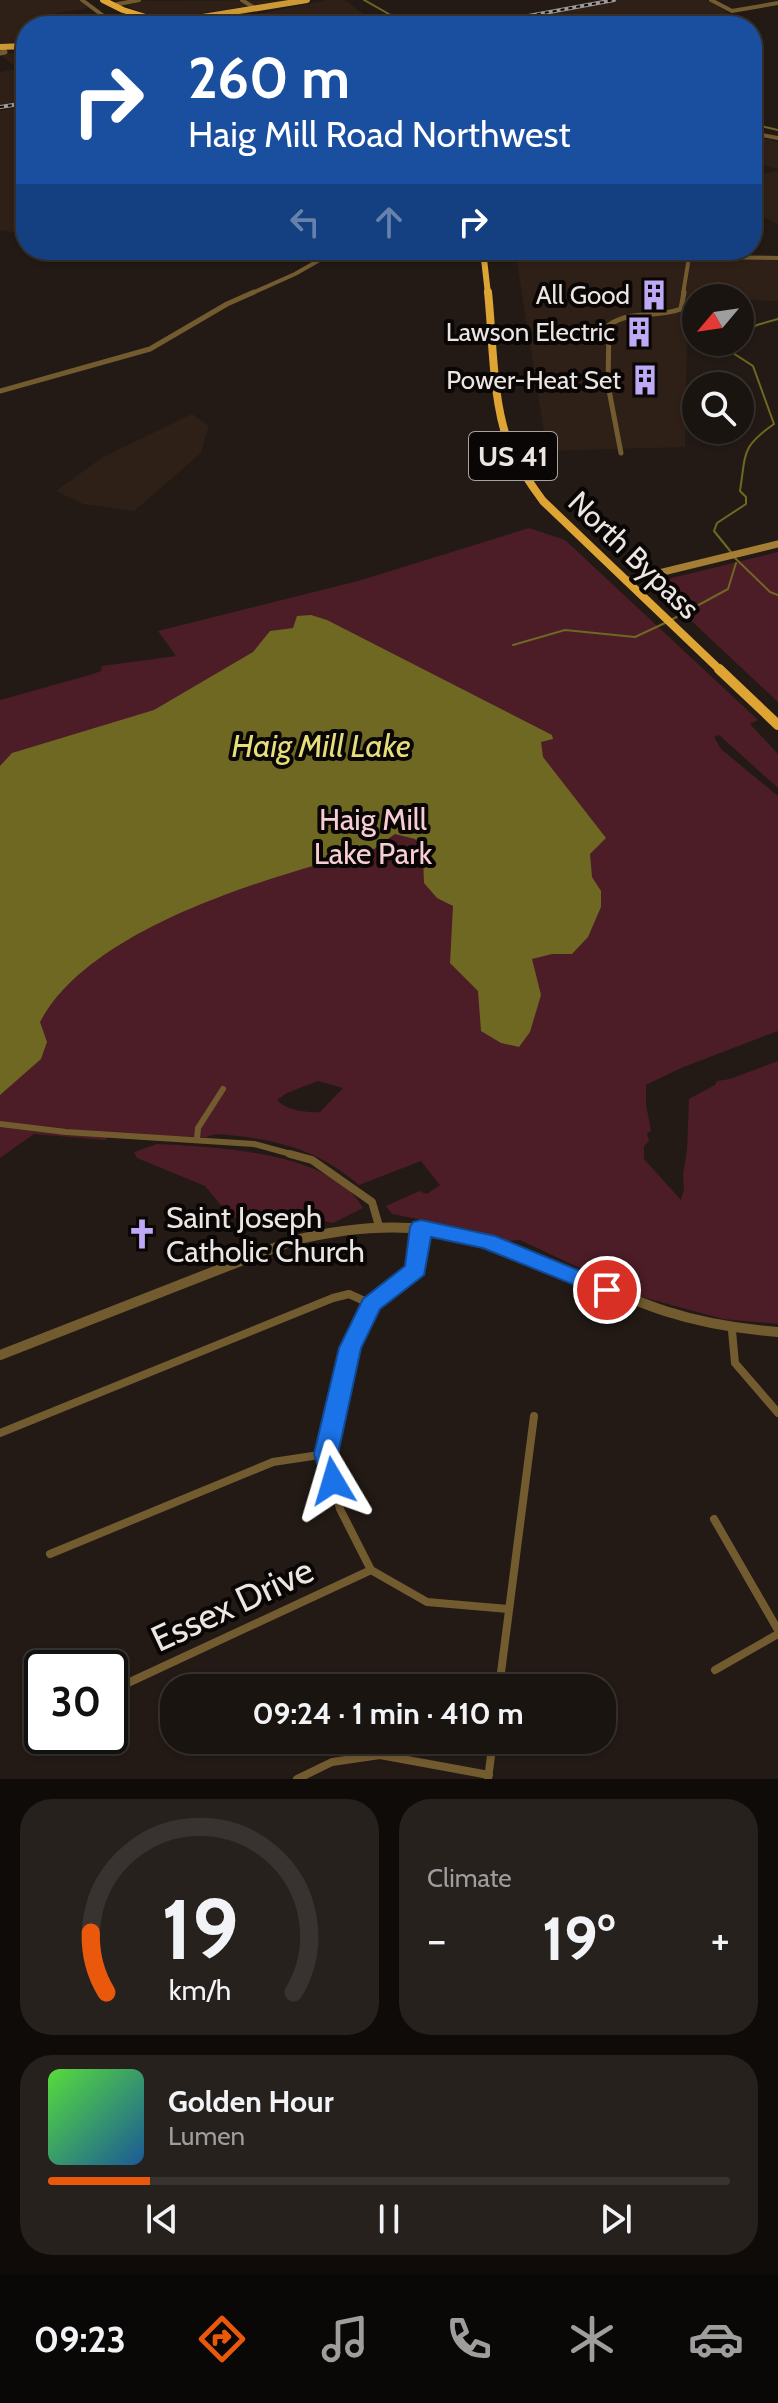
<!DOCTYPE html>
<html lang="en">
<head>
<meta charset="utf-8">
<style>
  :root { --surface:#1a1410; --page:#27211e; --text:#f1f3f6; --muted:#9f9e9f; --line:#383330; --accent:#ea580c }
  body { margin:0; font-family:Cabin,sans-serif; background:var(--page); color:var(--text); height:100vh; display:flex; flex-direction:column; font-size:30px; white-space:nowrap }
  * { box-sizing:border-box; margin:0 }
  p { font-size:26px; color:var(--muted) }
  .icon { flex:none; width:44px; height:44px; fill:none; stroke:currentColor; stroke-width:2; stroke-linecap:round; stroke-linejoin:round }
  .map { position:relative; height:1779px; overflow:hidden }
  .sheet { display:flex; flex-direction:column; gap:20px; padding:20px; background:#0e0b09; flex:1 }
  .sheet>* { flex:none }
  .hud { position:absolute; left:16px; top:16px; width:746px; height:244px; border-radius:32px; box-shadow:0 2px 6px #0004,0 0 0 2px var(--line); background:#1a4fa0; color:#fff; overflow:hidden }
  .needle { width:52px; rotate:241deg }
  .fabs { position:absolute; left:682px; top:284px; display:grid; gap:16px }
  .fabs a { display:grid; place-items:center; width:72px; height:72px; border-radius:50%; background:var(--surface); box-shadow:0 2px 6px #0004,0 0 0 2px var(--line); font-size:40px }
  .speed { position:absolute; left:24px; top:1650px; display:flex; gap:16px; font-size:40px; font-weight:700; text-align:center }
  .speed>* { display:grid; place-content:center; width:104px; height:104px; border-radius:50%; background:var(--surface); box-shadow:0 2px 6px #0004,0 0 0 2px var(--line); line-height:1 }
  .speed .limit { border:4px solid #111; border-radius:12px; background:#fff; color:#111 }
  .pin { position:absolute; display:grid; place-items:center; width:68px; height:68px; color:#fff; margin:-34px; border:4px solid #fff; border-radius:50%; box-shadow:0 2px 8px #0007 }
  .me { position:absolute; width:88px; margin:-44px; rotate:353deg; stroke-linejoin:round; filter:drop-shadow(0 0 6px #0008) }
  .turn { display:flex; align-items:center; gap:28px; height:168px; padding:0 40px; font-size:36px }
  .turn .icon { width:104px; height:104px; stroke-width:2.5 }
  .turn b { display:block; font-size:56px; line-height:68px }
  .lanes { display:flex; align-items:center; height:76px; padding:0 40px; background:#0003; justify-content:center; gap:40px; direction:ltr }
  .lanes .off { opacity:.35 }
  .big { font-size:60px; font-weight:800; line-height:1.1 }
  .sheet .tile { flex:1; display:flex; flex-direction:column; justify-content:center; gap:12px; min-width:0; padding:0 28px; border-radius:32px; background:var(--page) }
  .sheet .dial { align-items:center; gap:0 }
  .dial svg { height:208px; overflow:visible; fill:none; stroke:var(--line); stroke-width:7; stroke-linecap:round; text-anchor:middle }
  .dial text { fill:var(--text); stroke:none }
  .song { display:flex; align-items:center; gap:24px }
  .cover { width:96px; height:96px; border-radius:12px; background:linear-gradient(135deg,hsl(110 70% 55%),hsl(210 70% 35%)) }
  .played { height:8px; border-radius:4px; background:linear-gradient(90deg,var(--accent) 15%,var(--line) 15%) }
  .keys { display:flex; justify-content:space-around; direction:ltr }
  .heat { display:flex; justify-content:space-between; align-items:center; font-size:44px; direction:ltr }
  .sheet .tiles { flex:1; display:grid; gap:20px; grid-template-columns:1fr 1fr }
  .tile:last-child { grid-column:span 2 }
  .trip { position:absolute; left:160px; top:1674px; width:456px; height:80px; border-radius:32px; background:var(--surface); box-shadow:0 2px 6px #0004,0 0 0 2px var(--line); font-weight:800; line-height:80px; text-align:center }
  .dock { display:flex; height:128px; justify-content:space-around; align-items:center; background:#0a0806; color:var(--muted) }
  .dock .icon { width:56px; height:56px }
  .dock .active { color:var(--accent) }
  .dock b { font-size:36px; color:var(--text) }
  .map>svg:first-child { display:block }
</style>
</head>
<body>
<div class="map">
<svg width="778" height="1779" viewBox="0 0 778 1779">
  <rect width="100%" height="100%" fill="#231a15"/>
  <path fill="#2e2017" d="M 0,0 L 78,0 L 89,8 L 32,17 L 42,26 L 26,26 L 26,43 L 0,45 Z
    M 114,0 L 159,1 L 289,0 L 169,18 L 141,12 Z
    M 328,0 L 345,0 L 379,26 L 225,26 L 218,22 Z
    M 619,0 L 707,0 L 750,26 L 483,26 Z
    M 26,50 L 26,101 L 0,105 L 0,72 L 18,69 L 1,55 Z
    M 26,106 L 26,234 L 0,230 L 0,111 Z
    M 752,136 L 778,142 L 778,169 L 752,162 Z
    M 778,171 L 778,224 L 752,212 L 752,208 L 765,197 L 759,174 Z
    M 515,250 L 778,255 L 778,301 L 696,298 L 696,306 L 687,322 L 685,447 L 547,451 Z
    M 192,414 L 209,426 L 201,453 L 134,511 L 83,504 L 56,491 L 103,457 Z"/>
  <path fill="#4c1c27" fill-rule="evenodd" d="M 529,528 L 565,540 L 758,720 L 750,724 L 778,754 L 778,788 L 719,735 L 714,737 L 721,749 L 778,796 L 778,1031 L 681,1068 L 646,1085 L 646,1105 L 651,1130 L 647,1134 L 649,1141 L 644,1146 L 644,1159 L 681,1200 L 684,1190 L 683,1175 L 687,1150 L 689,1099 L 715,1085 L 717,1081 L 730,1079 L 778,1061 L 778,1324 L 723,1319 L 642,1297 L 520,1240 L 507,1241 L 473,1230 L 392,1214 L 386,1206 L 419,1191 L 427,1194 L 440,1185 L 421,1161 L 359,1185 C 322,1153 285,1141 237,1136 C 227,1135 215,1132 207,1137 L 108,1136 L 106,1140 L 34,1134 L 0,1158 L 0,700 L 93,674 L 101,671 L 102,666 L 176,656 L 158,631 L 358,581 ZM 318,1081 L 343,1088 L 320,1112 C 307,1113 285,1110 277,1100 L 287,1093 Z
    M 778,552 L 778,702 L 651,583 Z
    M 157,1144 C 214,1147 332,1151 363,1208 L 333,1223 L 307,1218 L 277,1231 L 258,1227 L 229,1215 L 205,1186 L 137,1158 L 134,1152 Z"/>
  <path fill="#6f6822" d="M 311,615 L 327,620 L 552,735 L 553,739 L 541,742 L 543,757 L 606,838 L 590,854 L 592,877 L 601,891 L 601,907 L 588,937 L 572,954 L 552,954 L 532,959 L 541,995 L 530,1032 L 519,1047 L 501,1043 L 481,1031 L 478,991 L 450,963 L 453,906 L 437,898 L 424,883 L 423,857 L 427,853 L 415,839 L 395,834 L 374,849 C 274,876 92,925 40,1022 L 47,1042 L 41,1059 L 0,1095 L 0,766 L 12,753 L 154,710 L 253,652 L 270,631 L 293,628 L 297,616 Z"/>
  <g fill="none" stroke-linecap="round" stroke-linejoin="round">
    <path stroke="#6f6822" stroke-width="2" d="M 364,0 L 410,26
      M 752,124 L 778,130
      M 740,337 L 757,325 L 778,319
      M 731,552 L 714,531 L 717,523 L 746,504 L 746,497 L 740,491 C 746,453 741,447 774,424 L 753,366 L 733,353 L 735,342
      M 734,557 L 770,592 L 778,595
      M 671,620 L 728,589 L 736,563
      M 513,645 L 565,630 L 635,637 L 665,623"/>
    <path stroke="#735b30" stroke-width="4" d="M 82,0 L 117,26
      M 242,0 L 256,9
      M 711,0 L 732,11 L 778,3
      M 113,5 L 139,0
      M 752,133 L 778,138
      M 572,250 L 689,257 L 778,258
      M 250,294 L 295,274 L 337,250
      M 683,294 L 689,257"/>
    <path stroke="#735b30" stroke-width="5" d="M 0,391 L 150,349 L 227,304 L 254,292
      M 621,453 L 608,385 L 609,325 C 631,310 657,318 681,309 L 684,292"/>
    <path stroke="#735b30" stroke-width="6" d="M 0,1124 L 66,1132 L 254,1144 L 298,1156
      M 197,1139 L 198,1128 L 223,1089"/>
    <path stroke="#735b30" stroke-width="8" d="M 290,1154 L 312,1160 L 372,1202 L 379,1226
      M 421,1227 L 416,1269 L 371,1304 L 350,1348 L 326,1454 L 340,1509 L 371,1570 L 427,1602 L 508,1609
      M 732,1331 L 735,1363 L 778,1413
      M 0,1433 L 333,1298 L 349,1294 L 371,1304
      M 714,1519 L 778,1630
      M 50,1554 L 273,1462 L 326,1454
      M 715,1670 L 778,1634
      M 117,1688 L 371,1570
      M 499,1688 L 534,1416
      M 297,1779 L 332,1762 L 380,1755 L 489,1775
      M 488,1779 L 493,1740"/>
    <path stroke="#735b30" stroke-width="5" d="M 0,53 L 5,52 L 2,47"/>
    <path stroke="#735b30" stroke-width="10" d="M 0,1355 L 292,1241 C 348,1227 404,1222 460,1235 C 532,1251 596,1288 665,1311 C 702,1323 739,1329 778,1332"/>
    <path stroke="#a57e35" stroke-width="7" d="M 626,581 L 778,544"/>
    <path stroke="#cc9936" stroke-width="6" d="M 147,26 L 307,0
      M 0,47 L 26,46"/>
    <path stroke="#dea535" stroke-width="6" d="M 103,0 L 123,10 L 175,26
      M 483,250 L 488,294"/>
    <path stroke="#dea535" stroke-width="8" d="M 488,292 C 493,338 492,398 508,442 C 516,463 529,482 543,501 L 721,671"/>
    <path stroke="#dea535" stroke-width="10" d="M 719,669 L 778,725"/>
    <g stroke="#a19996" stroke-width="4">
      <path id="rail" d="M 474,26 L 614,0
        M 0,107 L 26,103"/>
    </g>
    <use href="#rail" stroke="#090605" stroke-width="2" stroke-dasharray="4" stroke-linecap="butt"/>
  </g>
  <path fill="#1a73e8" stroke="#114b97" stroke-width="2" d="M 421,1220 L 495,1236 L 614,1285 L 618,1290 L 614,1296 L 607,1298 L 483,1248 L 431,1237 L 424,1275 L 380,1309 L 361,1348 L 338,1454 L 345,1481 L 341,1488 L 333,1491 L 325,1488 L 314,1454 L 339,1348 L 363,1299 L 405,1266 L 410,1227 L 413,1222 Z"/>
  <defs>
    <g id="building-bare" transform="scale(2.4)"><path d="M-4-6H4V6H1V3H-1V6H-4ZM-2.5-4.3h1.7v1.8h-1.7ZM.8-4.3h1.7v1.8H.8ZM-2.5-1h1.7V.8h-1.7ZM.8-1h1.7V.8H.8Z" fill="#bda9f5" stroke="#090605" stroke-width="2.5" paint-order="stroke"/></g>
    <g id="church-bare" transform="scale(2.4)"><path d="M-1.2-6h2.4v3.5h3.3v2.4h-3.3V6h-2.4V-.1h-3.3v-2.4h3.3Z" fill="#bda9f5" stroke="#090605" stroke-width="2.5" paint-order="stroke"/></g>
  </defs>
  <g fill-rule="evenodd">
    <use href="#building-bare" x="654" y="295"/>
    <use href="#building-bare" x="639" y="332"/>
    <use href="#building-bare" x="645" y="380"/>
    <use href="#church-bare" x="142" y="1234"/>
  </g>
  <g text-anchor="middle" dominant-baseline="central" stroke-width="8" stroke-linejoin="round" paint-order="stroke">
    <g font-size="26" fill="#ece6e3" stroke="#090605" text-anchor="end">
      <text x="630" y="295">All Good</text>
      <text x="615" y="332">Lawson Electric</text>
      <text x="621" y="380">Power-Heat Set</text>
    </g>
    <rect fill="#090605" stroke="#a8a3a0" stroke-width="2" x="469" y="432" width="88" height="48" rx="6"/>
    <g font-size="28" font-weight="bold" fill="#ece6e3">
      <text x="513" y="456">US 41</text>
    </g>
    <g font-size="30" fill="#ece6e3" stroke="#090605">
      <text transform="translate(634 555) rotate(44)">North Bypass</text>
    </g>
    <g font-size="30" fill="#f8ced4" stroke="#090605">
      <text x="373" y="819">Haig Mill<tspan x="373" dy="34">Lake Park</tspan></text>
    </g>
    <g font-size="30" fill="#ece6e3" stroke="#090605" text-anchor="start">
      <text x="166" y="1217">Saint Joseph<tspan x="166" dy="34">Catholic Church</tspan></text>
    </g>
    <g font-size="32" font-style="italic" fill="#e6dd7b" stroke="#090605">
      <text x="321" y="745">Haig Mill Lake</text>
    </g>
    <g font-size="36" fill="#ece6e3" stroke="#090605">
      <text transform="translate(232 1604) rotate(-25)">Essex Drive</text>
    </g>
  </g>
</svg>
<div class="fabs">
<a><svg class="needle" viewBox="-14 -14 28 28"><path d="M0-13l5 13h-10z" fill="#e53935"/><path d="M0 13l5-13h-10z" fill="#9f9e9f"/></svg></a>
<a><svg class="icon" aria-label="search" viewBox="0 0 24 24"><circle cx="10" cy="10" r="6"/><path d="M15 15l6 6"/></svg></a>
</div>
<div class="speed"><div class="limit">30</div></div>
<div class="pin" style="left:607px;top:1290px;background:#d93025"><svg class="icon" aria-label="arrive" viewBox="0 0 24 24"><path d="M6 21V4h12l-3 4 3 4H6"/></svg></div>
<svg class="me" style="left:333px;top:1481px" viewBox="-20 -20 40 40"><path d="M0-17L14 15 0 8-14 15z" fill="#1a73e8" stroke="#fff" stroke-width="4"/></svg>
<div class="trip">09:24 · 1 min · 410 m</div>
<div class="hud">
<div class="turn"><svg class="icon" aria-label="right" viewBox="0 0 24 24"><path d="M7 20v-9h11M14 6l5 5-5 5"/></svg><div><b>260 m</b>Haig Mill Road Northwest</div></div>
<div class="lanes"><svg class="icon off" aria-label="left" viewBox="0 0 24 24"><path d="M17 20v-9H6M10 6l-5 5 5 5"/></svg><svg class="icon off" aria-label="ahead" viewBox="0 0 24 24"><path d="M12 20V5M6 11l6-6 6 6"/></svg><svg class="icon" aria-label="right" viewBox="0 0 24 24"><path d="M7 20v-9h11M14 6l5 5-5 5"/></svg></div>
</div>
</div>
<section class="sheet">
<div class="tiles">
<div class="tile dial"><svg viewBox="0 0 100 80">
<path d="M14 69A42 42 0 1 1 86 69"/>
<path d="M14 69A42 42 0 0 1 8 46" stroke="#ea580c"/>
<text x="50" y="56" font-size="32" font-weight="700">19</text>
<text x="50" y="72" font-size="11">km/h</text>
</svg></div>
<div class="tile"><p>Climate</p>
<div class="heat"><a>−</a><b class="big">19°</b><a>+</a></div>
</div>
<div class="tile">
<div class="song"><i class="cover"></i><div><b>Golden Hour</b><p>Lumen</p></div></div>
<div class="played"></div>
<div class="keys"><svg class="icon" aria-label="previous" viewBox="0 0 24 24"><path d="M18 5L8 12l10 7zM5 5v14"/></svg><svg class="icon" aria-label="pause" viewBox="0 0 24 24"><path d="M8 5v14M16 5v14"/></svg><svg class="icon" aria-label="next" viewBox="0 0 24 24"><path d="M6 5l10 7-10 7zM19 5v14"/></svg></div>
</div>
</div>
</section>
<nav class="dock">
<b>09:23</b>
<svg class="icon active" aria-label="directions" viewBox="0 0 24 24"><path d="M12 3l9 9-9 9-9-9zM9 14v-3h6M13 9l2 2-2 2"/></svg>
<svg class="icon" aria-label="music" viewBox="0 0 24 24"><path d="M9 18V5l10-2v13"/><circle cx="6" cy="18" r="3"/><circle cx="16" cy="16" r="3"/></svg>
<svg class="icon" aria-label="phone" viewBox="0 0 24 24"><path d="M5 4h4l2 5-3 2q2 4 5 5l2-3 5 2v4C11 20 4 13 5 4z"/></svg>
<svg class="icon" aria-label="climate" viewBox="0 0 24 24"><path d="M12 3v18M4 7l16 10M4 17L20 7"/></svg>
<svg class="icon" aria-label="car" viewBox="0 0 24 24"><path d="M5 17H2v-5l4-1 3-4h7l3 4 3 1v5h-3M9 17h6M6 11h13"/><circle cx="7" cy="17" r="2"/><circle cx="17" cy="17" r="2"/></svg>
</nav>
</body>
</html>
